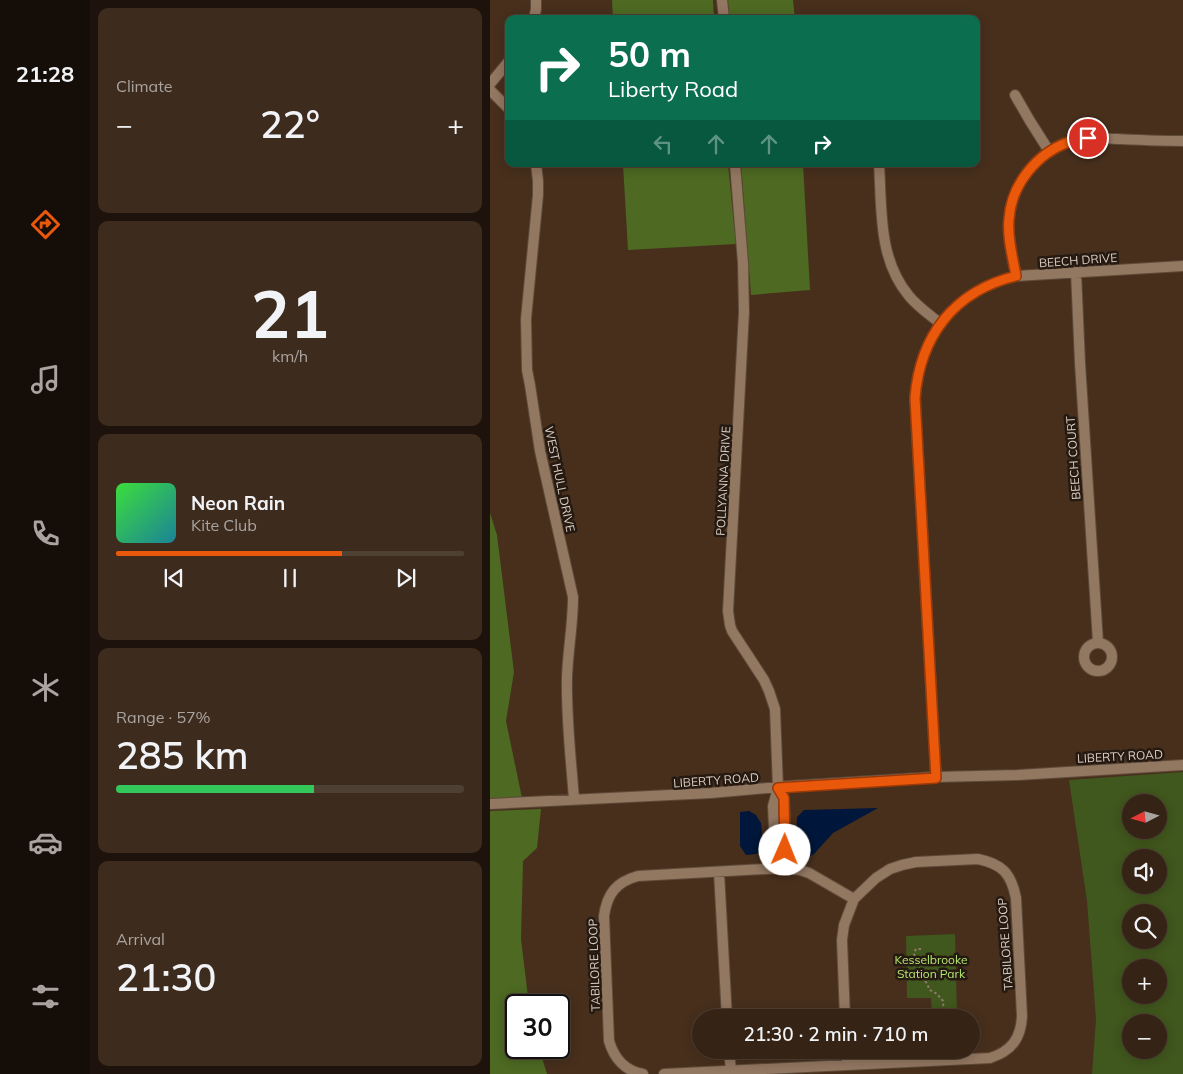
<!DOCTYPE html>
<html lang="en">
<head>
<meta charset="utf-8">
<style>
  :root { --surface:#352315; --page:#3d2b1e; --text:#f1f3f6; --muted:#aaa4a0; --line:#4f4034; --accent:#ea580c }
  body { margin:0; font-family:Mulish,sans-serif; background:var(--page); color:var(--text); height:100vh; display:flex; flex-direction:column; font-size:19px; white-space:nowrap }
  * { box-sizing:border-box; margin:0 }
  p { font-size:16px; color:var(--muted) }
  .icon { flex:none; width:28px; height:28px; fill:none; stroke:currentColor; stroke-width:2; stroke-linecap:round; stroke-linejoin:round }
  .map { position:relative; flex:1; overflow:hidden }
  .side { display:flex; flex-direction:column; gap:8px; padding:8px; background:#1d130c; width:400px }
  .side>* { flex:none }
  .banner { position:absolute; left:15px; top:15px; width:475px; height:152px; border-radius:10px; box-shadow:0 2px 12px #0003,0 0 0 1px var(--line); background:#0b6e4f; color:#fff; overflow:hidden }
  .needle { width:32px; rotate:264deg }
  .buttons { position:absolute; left:632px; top:794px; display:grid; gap:10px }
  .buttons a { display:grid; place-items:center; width:45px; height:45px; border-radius:50%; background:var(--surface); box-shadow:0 2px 12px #0003,0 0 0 1px var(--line); font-size:25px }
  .speed { position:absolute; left:15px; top:994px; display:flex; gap:10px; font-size:25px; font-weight:700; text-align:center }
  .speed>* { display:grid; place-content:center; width:65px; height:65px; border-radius:50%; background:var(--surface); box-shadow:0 2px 12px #0003,0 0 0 1px var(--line); line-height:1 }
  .speed .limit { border:2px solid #111; border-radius:8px; background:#fff; color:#111 }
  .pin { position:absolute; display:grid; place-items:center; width:42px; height:42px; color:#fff; margin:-21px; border:2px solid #fff; border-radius:50%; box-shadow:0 1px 5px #0007 }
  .me { position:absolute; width:55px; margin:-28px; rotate:1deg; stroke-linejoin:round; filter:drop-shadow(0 0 4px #0008) }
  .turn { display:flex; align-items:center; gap:18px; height:105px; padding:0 20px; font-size:22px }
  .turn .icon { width:65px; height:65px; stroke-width:2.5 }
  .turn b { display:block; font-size:35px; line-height:42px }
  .lanes { display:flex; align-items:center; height:48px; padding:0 20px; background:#0003; justify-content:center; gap:25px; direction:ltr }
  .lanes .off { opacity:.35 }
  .big { font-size:38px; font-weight:600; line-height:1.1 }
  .side .tile { flex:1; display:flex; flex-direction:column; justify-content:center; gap:8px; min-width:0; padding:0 18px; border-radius:10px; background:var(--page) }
  .side .dial { align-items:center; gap:0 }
  .dial b { font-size:65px; line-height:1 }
  .song { display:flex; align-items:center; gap:15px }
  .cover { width:60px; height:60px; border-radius:8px; background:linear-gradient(135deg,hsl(120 70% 55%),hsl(190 70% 35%)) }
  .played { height:5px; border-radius:2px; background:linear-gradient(90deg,var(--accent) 65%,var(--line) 65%) }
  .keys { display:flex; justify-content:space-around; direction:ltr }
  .heat { display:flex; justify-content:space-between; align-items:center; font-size:28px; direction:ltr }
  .charge { height:8px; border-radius:4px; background:linear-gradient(90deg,#34c759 57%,var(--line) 0) }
  .trip { position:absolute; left:202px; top:1009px; width:288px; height:50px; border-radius:25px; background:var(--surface); box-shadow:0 2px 12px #0003,0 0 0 1px var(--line); font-weight:600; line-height:50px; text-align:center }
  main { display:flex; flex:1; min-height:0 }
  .tab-bar { display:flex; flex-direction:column; width:90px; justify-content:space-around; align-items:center; background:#150e08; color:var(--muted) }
  .tab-bar .icon { width:35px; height:35px }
  .tab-bar .active { color:var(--accent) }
  .tab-bar b { font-size:22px; color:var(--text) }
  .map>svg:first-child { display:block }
</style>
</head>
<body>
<main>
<nav class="tab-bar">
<b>21:28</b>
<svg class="icon active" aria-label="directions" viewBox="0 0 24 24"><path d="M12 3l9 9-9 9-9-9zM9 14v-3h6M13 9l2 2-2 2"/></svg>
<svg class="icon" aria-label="music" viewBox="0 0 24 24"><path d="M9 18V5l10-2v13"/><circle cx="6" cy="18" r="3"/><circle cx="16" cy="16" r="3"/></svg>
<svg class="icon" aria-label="phone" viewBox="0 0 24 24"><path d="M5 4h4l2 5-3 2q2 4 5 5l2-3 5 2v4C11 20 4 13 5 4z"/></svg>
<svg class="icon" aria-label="climate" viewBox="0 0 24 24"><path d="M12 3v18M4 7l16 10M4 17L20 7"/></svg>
<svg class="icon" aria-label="car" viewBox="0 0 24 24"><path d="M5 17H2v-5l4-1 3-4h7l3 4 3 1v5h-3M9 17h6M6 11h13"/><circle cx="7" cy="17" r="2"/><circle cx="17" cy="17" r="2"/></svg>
<svg class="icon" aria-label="filters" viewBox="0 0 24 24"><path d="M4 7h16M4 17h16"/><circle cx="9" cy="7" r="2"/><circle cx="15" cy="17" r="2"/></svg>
</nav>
<section class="side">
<div class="tile"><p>Climate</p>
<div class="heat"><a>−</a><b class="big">22°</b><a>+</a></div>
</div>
<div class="tile dial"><b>21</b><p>km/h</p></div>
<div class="tile">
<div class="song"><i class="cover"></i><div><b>Neon Rain</b><p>Kite Club</p></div></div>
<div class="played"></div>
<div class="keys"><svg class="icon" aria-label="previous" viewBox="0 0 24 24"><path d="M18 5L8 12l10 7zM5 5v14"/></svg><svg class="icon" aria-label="pause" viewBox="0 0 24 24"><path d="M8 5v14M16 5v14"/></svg><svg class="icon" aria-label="next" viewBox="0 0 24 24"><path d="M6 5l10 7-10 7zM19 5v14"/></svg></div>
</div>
<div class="tile"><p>Range · 57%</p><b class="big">285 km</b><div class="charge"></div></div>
<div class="tile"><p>Arrival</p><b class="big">21:30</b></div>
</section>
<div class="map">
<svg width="693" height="1074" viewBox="0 0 693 1074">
  <rect width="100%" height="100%" fill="#472f1c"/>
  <path fill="#40571d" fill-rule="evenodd" d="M 693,772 L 693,1074 L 602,1074 L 606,1019 L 597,901 L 579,780 ZM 641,802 L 669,802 L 669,830 L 641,830 ZM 641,858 L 669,858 L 669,885 L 641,885 ZM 641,912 L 669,912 L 669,940 L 641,940 ZM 641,968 L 669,968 L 669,995 L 641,995 ZM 641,1022 L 669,1022 L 669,1050 L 641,1050 Z
    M 465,934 L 467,1017 L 442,1017 L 441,998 L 417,998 L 416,936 Z"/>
  <path fill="#4d6922" d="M 122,0 L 223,0 L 224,19 L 123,19 Z
    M 238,0 L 303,0 L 305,19 L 239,19 Z
    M 133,164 L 238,164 L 246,244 L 138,250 Z
    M 251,164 L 313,164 L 320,290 L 261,295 Z
    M 0,513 L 7,535 L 24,672 L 16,721 L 32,798 L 0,799 Z
    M 51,809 L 47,848 L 33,861 L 31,939 L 39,1005 L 26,1005 L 26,1048 L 49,1048 L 57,1074 L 0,1074 L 0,811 Z"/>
  <path fill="#00173b" d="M 388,808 L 343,833 L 324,854 L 317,858 L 310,855 L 306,846 L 307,817 L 314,810 Z
    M 259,811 L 266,815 L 271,823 L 273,845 L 267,854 L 256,855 L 250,846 L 250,812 Z"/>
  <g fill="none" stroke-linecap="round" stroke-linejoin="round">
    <g stroke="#5e4a39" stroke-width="12">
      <path id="minor" d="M 232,0 L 234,19
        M 44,19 L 46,9 L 46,0
        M 0,84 L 19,61
        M 0,90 L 19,109
        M 525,95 L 540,121 L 559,151
        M 46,164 L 48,181 L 48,195 L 36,319 L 37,370 L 40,385 L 50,451 L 83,597 C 83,624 78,650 77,677 C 76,718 81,759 84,799
        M 245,164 L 253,263 L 254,312 L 238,611 L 240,625 L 242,631 L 274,680 L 279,691 L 285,709 L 288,788 L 283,806 L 286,869
        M 389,164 C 392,210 388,259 419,296 C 428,307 440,315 451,324
        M 586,272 L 590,363 L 608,642
        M 526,276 C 523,258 517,238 519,220 C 522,178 556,142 597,138 C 607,137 618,139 628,139 C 650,140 671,141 693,141
        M594 657a14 14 0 1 1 28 0a14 14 0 1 1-28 0Z
        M 446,777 L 425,398 C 430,336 464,291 526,276 L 693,266
        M 288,788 L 294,798 L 295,831 L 294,868
        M 0,804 L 221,793 L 300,786 L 446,777 L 528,775 L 693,765
        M 229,872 L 237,1018
        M 239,1050 L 241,1071
        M 357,1050 L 357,1065
        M 153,1074 C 135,1071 124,1058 119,1041 L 114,916 C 117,894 126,882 148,876 L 294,868 L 310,870 L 319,873 L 364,899
        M 174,1074 L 500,1058 C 522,1051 531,1038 532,1016 L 526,898 C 521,873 512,864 488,859 L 426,862 L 412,865 L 400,869 L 386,878 L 364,899 L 354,925 L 352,940 L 355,1018"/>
    </g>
    <path stroke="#8e7a6a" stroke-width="2" stroke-dasharray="2.5 2.5" stroke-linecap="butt" d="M 431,949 L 426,949 L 424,953 L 425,960 L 440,990 L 447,994 L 453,1001 L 454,1018"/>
    <use href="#minor" stroke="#927761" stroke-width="10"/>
  </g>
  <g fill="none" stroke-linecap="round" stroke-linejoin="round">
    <g stroke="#983908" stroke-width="12">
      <path id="route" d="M 295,850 L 294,798 L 288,788 L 446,778 L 425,398 C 430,336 464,291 526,276 C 523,258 517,238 519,219 C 521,185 547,153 579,142 C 585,140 592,139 598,138"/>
    </g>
    <use href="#route" stroke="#ea580c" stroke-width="9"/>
  </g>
  <g text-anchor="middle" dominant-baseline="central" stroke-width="5" stroke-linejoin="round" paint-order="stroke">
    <g font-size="12" fill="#ddcec2" stroke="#251a12">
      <text transform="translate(588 260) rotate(-4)">BEECH DRIVE</text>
      <text transform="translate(583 458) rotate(-94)">BEECH COURT</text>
      <text transform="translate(70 479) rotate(78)">WEST HULL DRIVE</text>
      <text transform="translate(233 481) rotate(-87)">POLLYANNA DRIVE</text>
      <text transform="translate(630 756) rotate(-3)">LIBERTY ROAD</text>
      <text transform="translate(226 780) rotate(-4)">LIBERTY ROAD</text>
      <text transform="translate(515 944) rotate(-94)">TABILORE LOOP</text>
      <text transform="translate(104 965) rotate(-92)">TABILORE LOOP</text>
    </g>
    <g font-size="12" fill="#b6e770" stroke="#251a12">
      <text x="441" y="959">Kesselbrooke<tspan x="441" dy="14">Station Park</tspan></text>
    </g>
  </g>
</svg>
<div class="buttons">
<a><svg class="needle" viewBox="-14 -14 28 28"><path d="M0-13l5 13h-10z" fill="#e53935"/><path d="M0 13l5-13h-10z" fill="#aaa4a0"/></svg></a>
<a><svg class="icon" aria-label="sound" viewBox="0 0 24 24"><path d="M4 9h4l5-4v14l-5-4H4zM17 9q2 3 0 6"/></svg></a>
<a><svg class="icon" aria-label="search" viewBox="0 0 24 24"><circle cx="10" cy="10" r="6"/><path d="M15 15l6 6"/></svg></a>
<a>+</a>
<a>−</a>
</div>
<div class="speed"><div class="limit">30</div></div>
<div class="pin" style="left:598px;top:138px;background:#d93025"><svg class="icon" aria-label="arrive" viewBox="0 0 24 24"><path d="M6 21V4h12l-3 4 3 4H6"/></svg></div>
<svg class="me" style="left:295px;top:850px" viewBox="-20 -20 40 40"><circle r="19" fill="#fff"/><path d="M0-13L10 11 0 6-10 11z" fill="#ea580c"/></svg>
<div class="trip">21:30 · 2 min · 710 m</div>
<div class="banner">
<div class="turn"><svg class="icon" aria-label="right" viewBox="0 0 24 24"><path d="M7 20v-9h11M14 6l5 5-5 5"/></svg><div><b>50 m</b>Liberty Road</div></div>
<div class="lanes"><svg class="icon off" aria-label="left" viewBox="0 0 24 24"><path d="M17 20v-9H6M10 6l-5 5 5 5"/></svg><svg class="icon off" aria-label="ahead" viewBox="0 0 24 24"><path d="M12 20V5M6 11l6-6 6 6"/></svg><svg class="icon off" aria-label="ahead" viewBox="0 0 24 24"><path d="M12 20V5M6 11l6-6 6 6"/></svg><svg class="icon" aria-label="right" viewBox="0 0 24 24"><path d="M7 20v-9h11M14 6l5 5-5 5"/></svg></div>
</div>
</div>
</main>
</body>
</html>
